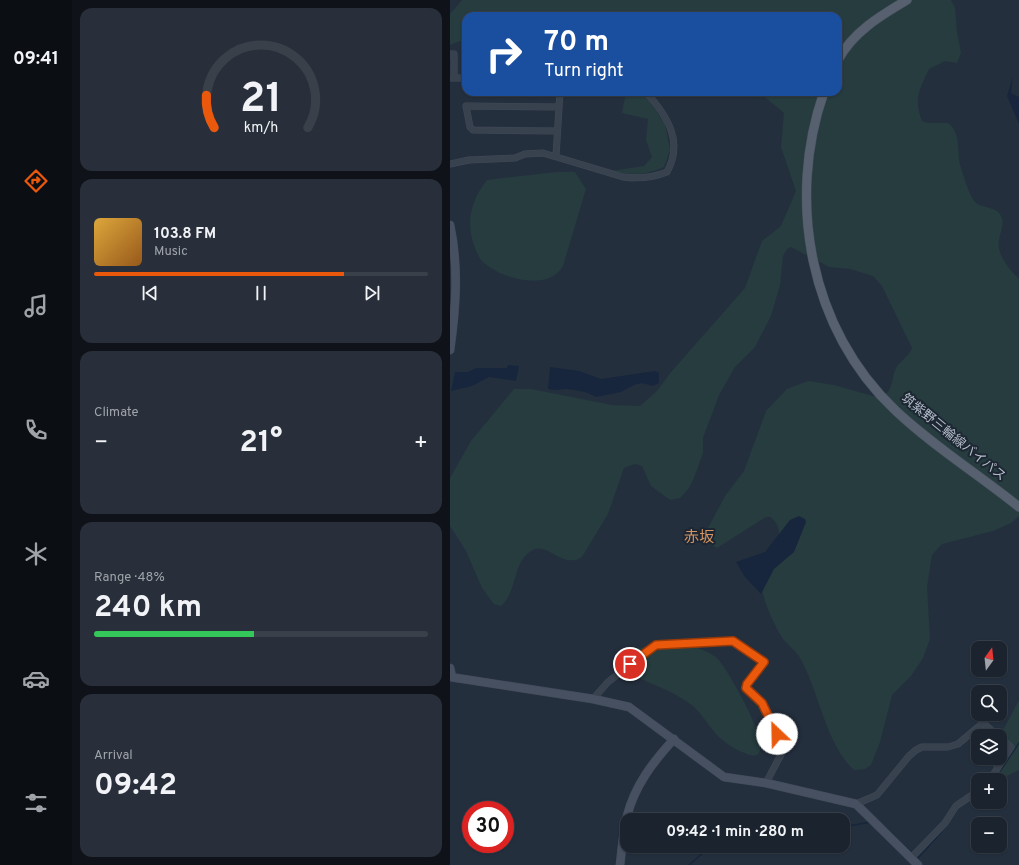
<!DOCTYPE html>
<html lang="en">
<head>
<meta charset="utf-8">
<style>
  :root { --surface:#1b232e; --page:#282f3a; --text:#f1f3f6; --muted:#a0a4aa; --line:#39404a; --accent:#ea580c }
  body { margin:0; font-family:Overpass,"Noto Sans JP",sans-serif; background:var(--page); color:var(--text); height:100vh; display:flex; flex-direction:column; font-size:15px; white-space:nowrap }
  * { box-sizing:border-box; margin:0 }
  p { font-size:13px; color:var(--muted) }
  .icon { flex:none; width:22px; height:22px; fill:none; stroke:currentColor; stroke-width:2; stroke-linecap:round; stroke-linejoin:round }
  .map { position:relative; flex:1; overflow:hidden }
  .details { display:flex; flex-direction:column; gap:8px; padding:8px; background:#0f1319; width:378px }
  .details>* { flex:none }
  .hud { position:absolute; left:12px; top:12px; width:380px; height:84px; border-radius:12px; box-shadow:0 1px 3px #0004,0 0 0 1px var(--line); background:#1a4fa0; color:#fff; overflow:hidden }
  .needle { width:26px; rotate:15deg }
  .controls { position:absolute; left:521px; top:641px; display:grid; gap:8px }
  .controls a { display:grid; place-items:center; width:36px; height:36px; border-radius:8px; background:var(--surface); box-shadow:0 1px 3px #0004,0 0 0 1px var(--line); font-size:20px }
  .speed { position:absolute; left:12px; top:801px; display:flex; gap:8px; font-size:20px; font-weight:700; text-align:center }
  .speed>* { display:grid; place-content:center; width:52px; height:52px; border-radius:50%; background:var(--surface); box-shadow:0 1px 3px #0004,0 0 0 1px var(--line); line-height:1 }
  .speed .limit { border:6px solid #d22; background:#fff; color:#111 }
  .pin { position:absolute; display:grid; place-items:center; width:34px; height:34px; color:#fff; margin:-17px; border:2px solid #fff; border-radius:50%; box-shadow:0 1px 4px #0007 }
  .me { position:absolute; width:44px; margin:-22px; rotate:336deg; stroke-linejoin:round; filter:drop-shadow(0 0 3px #0008) }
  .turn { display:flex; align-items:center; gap:14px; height:84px; padding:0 16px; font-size:18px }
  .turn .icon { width:52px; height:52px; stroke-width:2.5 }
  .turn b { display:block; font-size:28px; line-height:34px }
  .big { font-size:30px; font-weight:700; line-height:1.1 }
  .details .card { flex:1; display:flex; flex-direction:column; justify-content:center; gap:6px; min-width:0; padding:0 14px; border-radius:12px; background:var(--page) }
  .details .dial { align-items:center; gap:0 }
  .dial svg { height:104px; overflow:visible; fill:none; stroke:var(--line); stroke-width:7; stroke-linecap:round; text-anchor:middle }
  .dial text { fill:var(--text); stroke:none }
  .song { display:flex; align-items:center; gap:12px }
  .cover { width:48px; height:48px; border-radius:6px; background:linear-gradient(135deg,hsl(40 70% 55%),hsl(30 70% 35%)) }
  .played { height:4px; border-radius:2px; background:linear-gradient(90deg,var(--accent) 75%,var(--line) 75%) }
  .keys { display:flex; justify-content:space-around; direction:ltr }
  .heat { display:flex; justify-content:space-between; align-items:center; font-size:22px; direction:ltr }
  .charge { height:6px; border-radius:3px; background:linear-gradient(90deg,#34c759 48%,var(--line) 0) }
  .trip { position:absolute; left:170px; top:813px; width:230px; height:40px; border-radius:12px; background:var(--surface); box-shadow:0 1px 3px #0004,0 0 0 1px var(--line); font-weight:700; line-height:40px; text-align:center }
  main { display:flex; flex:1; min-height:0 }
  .tab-bar { display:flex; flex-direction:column; width:72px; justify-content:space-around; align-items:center; background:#0b0e12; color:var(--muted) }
  .tab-bar .icon { width:28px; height:28px }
  .tab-bar .active { color:var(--accent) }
  .tab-bar b { font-size:18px; color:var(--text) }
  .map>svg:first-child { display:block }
</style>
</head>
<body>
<main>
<nav class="tab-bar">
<b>09:41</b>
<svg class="icon active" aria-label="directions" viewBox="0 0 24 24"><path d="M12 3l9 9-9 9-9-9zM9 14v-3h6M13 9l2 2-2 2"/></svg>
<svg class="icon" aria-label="music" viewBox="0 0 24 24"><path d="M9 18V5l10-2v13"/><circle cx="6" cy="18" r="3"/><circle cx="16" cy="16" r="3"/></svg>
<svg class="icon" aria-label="phone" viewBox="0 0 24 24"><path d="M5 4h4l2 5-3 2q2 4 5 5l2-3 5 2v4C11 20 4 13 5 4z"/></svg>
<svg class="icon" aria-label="climate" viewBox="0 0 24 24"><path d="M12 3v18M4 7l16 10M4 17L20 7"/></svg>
<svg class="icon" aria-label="car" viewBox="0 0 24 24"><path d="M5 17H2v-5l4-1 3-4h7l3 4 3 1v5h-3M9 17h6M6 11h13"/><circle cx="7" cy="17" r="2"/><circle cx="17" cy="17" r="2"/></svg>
<svg class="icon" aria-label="filters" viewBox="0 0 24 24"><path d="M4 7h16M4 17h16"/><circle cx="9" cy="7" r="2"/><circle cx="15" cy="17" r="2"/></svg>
</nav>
<section class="details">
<div class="card dial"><svg viewBox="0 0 100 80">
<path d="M14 69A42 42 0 1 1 86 69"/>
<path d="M14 69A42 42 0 0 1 8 44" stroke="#ea580c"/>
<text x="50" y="56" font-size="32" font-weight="700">21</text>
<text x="50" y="72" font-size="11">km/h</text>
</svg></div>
<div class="card">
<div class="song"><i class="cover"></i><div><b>103.8 FM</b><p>Music</p></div></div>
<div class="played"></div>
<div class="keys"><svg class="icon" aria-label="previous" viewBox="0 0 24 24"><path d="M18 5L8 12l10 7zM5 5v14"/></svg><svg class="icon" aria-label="pause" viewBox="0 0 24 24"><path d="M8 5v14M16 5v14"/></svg><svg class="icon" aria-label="next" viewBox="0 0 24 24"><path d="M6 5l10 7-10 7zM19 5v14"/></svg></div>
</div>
<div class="card"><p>Climate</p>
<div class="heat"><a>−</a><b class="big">21°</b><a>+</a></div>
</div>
<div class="card"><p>Range · 48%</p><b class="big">240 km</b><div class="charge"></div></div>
<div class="card"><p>Arrival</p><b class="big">09:42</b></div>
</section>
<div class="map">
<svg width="569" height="865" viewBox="0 0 569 865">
  <rect width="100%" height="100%" fill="#242f3e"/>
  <path fill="#263c3f" d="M 12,0 L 501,0 L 505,8 L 507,32 L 511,53 L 507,63 L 495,61 L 479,69 C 470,89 463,98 472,121 L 478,123 L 498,123 C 511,132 507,152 510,165 C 513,174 519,195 525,202 C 532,209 547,206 551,216 C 555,223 550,233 549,240 C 546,254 560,270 569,279 L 569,516 L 561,523 L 543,531 L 492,544 L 482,555 L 477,587 L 480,639 L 473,658 L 461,676 L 442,695 L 430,742 L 421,765 L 415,769 L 404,770 C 376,745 369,691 350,658 C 346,651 339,646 334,640 C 326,629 312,600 312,586 C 313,564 344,534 320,517 L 316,517 L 267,548 L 262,545 L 257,537 L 258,528 L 275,496 L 294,471 L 316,411 L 337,389 L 358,381 L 384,385 L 430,398 C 445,392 440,376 448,365 C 453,359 459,356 462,348 L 432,286 L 423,276 L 400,269 L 379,267 L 341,247 L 337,249 L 333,256 L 330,285 L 321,316 L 305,347 L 285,367 L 269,395 L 253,438 L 253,453 L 244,478 L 239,488 L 230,498 L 220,500 L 201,486 L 192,466 L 185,464 L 174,468 L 158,514 L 132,557 C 113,570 98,542 83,550 C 62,560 68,592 51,606 L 44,604 L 32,588 L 16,551 L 0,526 L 0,478 L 21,441 L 64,389 L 81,389 L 162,405 L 190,406 L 207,391 L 221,372 L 295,288 L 312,241 L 331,226 L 346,191 L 331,147 L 334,113 L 311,94 L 312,92 L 388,92 L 388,16 L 16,16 L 16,41 L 10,41 L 0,45 L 0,14 Z
    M 176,92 L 193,92 L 215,124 L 220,150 L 214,167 C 194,176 183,175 162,171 L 194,166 L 202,157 L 196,140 L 198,119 L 172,113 Z
    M 106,172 L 125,172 L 136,189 L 113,266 C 98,292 53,279 34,263 C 30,260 27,253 25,248 C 15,223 21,200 37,180 Z
    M 242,646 C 250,649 260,652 267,658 C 276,666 337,769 297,754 C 287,751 273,742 266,734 C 258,725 252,714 243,706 C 224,691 199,683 177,673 L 171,667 C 171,656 174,652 184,648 Z
    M 569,700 L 569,770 L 553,778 L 544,772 L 541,759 L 550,758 L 550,736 Z"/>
  <path fill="#17263c" d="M 563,76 L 561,93 L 569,97 L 569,124 L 557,96 Z
    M 58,365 L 69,366 L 66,381 L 39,377 L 22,386 L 1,391 L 5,372 L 18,372 L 26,368 L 57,368 Z
    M 100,367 L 129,371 L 151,379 L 205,371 L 209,373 L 209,383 L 203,386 L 192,383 L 184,385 L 171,392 L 146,397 C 138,392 127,390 117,389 C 110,389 107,391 98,389 Z
    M 349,516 L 355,519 L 356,522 L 344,552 L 324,569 L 311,594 L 295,577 L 286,562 L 315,552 L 340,520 Z"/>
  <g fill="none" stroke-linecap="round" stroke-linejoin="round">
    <path stroke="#17263c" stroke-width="1.5" d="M 544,780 L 569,743
      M 523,798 L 528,795
      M 393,827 L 421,822
      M 435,827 L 462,853
      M 465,856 L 468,858 C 482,843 496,828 507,810
      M 239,865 L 261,846"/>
    <g stroke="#414a57" stroke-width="7">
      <path id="street" d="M 0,54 L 4,54 L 4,78
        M 0,78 L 16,78
        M 107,131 L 23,130 L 20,127 L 16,106 L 109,107
        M 106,156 L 110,92
        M 0,164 L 19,160 L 65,158 L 75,154 L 93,153 L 173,177 C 189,179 202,178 217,172 C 234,141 217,116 196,92
        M 143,699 L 158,682 L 206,645 L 283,641 L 314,662 L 297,684 L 297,688 L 312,703 L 327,734 L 337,743 L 316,783
        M 540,780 L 561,747 L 550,737
        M 406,804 L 427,795 L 459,756 L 466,750 L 472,747 L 498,747 L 508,744 L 533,723 L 548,736
        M 461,858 L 495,823 L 506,806 L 528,791"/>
    </g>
    <g stroke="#414a57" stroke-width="9">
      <path id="secondary" d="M 0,225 C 9,267 6,308 0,350
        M 0,668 L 2,677
        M 0,677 L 143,699 L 179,707 L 274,777 L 316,783 L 406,804 L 468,865
        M 170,865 C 172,849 173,832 177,816 C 185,785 203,762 224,739"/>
    </g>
    <g stroke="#414a57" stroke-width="10">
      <path id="primary" d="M 388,60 C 403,32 430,16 457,0
        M 374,92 C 336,200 360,330 445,410 C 483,446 528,474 569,507"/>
    </g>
    <use href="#street" stroke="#38414e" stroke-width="6"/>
    <use href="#secondary" stroke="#465061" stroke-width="8"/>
    <use href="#primary" stroke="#56606e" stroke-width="9"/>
  </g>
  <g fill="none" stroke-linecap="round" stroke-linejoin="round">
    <g stroke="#983908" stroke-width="10">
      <path id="route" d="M 180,664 L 206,645 L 283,641 L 314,662 L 297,684 L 296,688 L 312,703 L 327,734"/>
    </g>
    <use href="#route" stroke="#ea580c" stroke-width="7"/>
  </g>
  <g text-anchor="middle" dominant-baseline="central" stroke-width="4" stroke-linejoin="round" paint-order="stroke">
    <g font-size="13" fill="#b4bcc9" stroke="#1d2633">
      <text transform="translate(503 438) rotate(39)">筑紫野三輪線バイパス</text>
    </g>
    <g font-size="15" fill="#d59563" stroke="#1d2633">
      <text x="249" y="538">赤坂</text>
    </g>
  </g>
</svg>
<div class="controls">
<a><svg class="needle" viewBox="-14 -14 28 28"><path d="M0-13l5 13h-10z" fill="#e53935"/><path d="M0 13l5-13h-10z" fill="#a0a4aa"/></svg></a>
<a><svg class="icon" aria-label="search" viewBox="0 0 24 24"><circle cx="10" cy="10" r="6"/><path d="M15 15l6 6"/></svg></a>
<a><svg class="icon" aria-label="layers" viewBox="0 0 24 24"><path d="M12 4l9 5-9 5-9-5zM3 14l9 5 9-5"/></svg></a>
<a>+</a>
<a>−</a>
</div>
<div class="speed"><div class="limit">30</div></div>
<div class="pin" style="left:180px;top:664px;background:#d93025"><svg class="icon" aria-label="arrive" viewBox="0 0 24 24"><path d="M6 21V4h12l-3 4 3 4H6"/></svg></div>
<svg class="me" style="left:327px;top:734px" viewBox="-20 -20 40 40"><circle r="19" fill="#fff"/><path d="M0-13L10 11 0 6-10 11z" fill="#ea580c"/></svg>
<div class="trip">09:42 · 1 min · 280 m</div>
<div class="hud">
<div class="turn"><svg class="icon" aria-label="right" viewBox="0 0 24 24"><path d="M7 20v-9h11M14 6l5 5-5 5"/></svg><div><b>70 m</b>Turn right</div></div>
</div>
</div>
</main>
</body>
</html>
